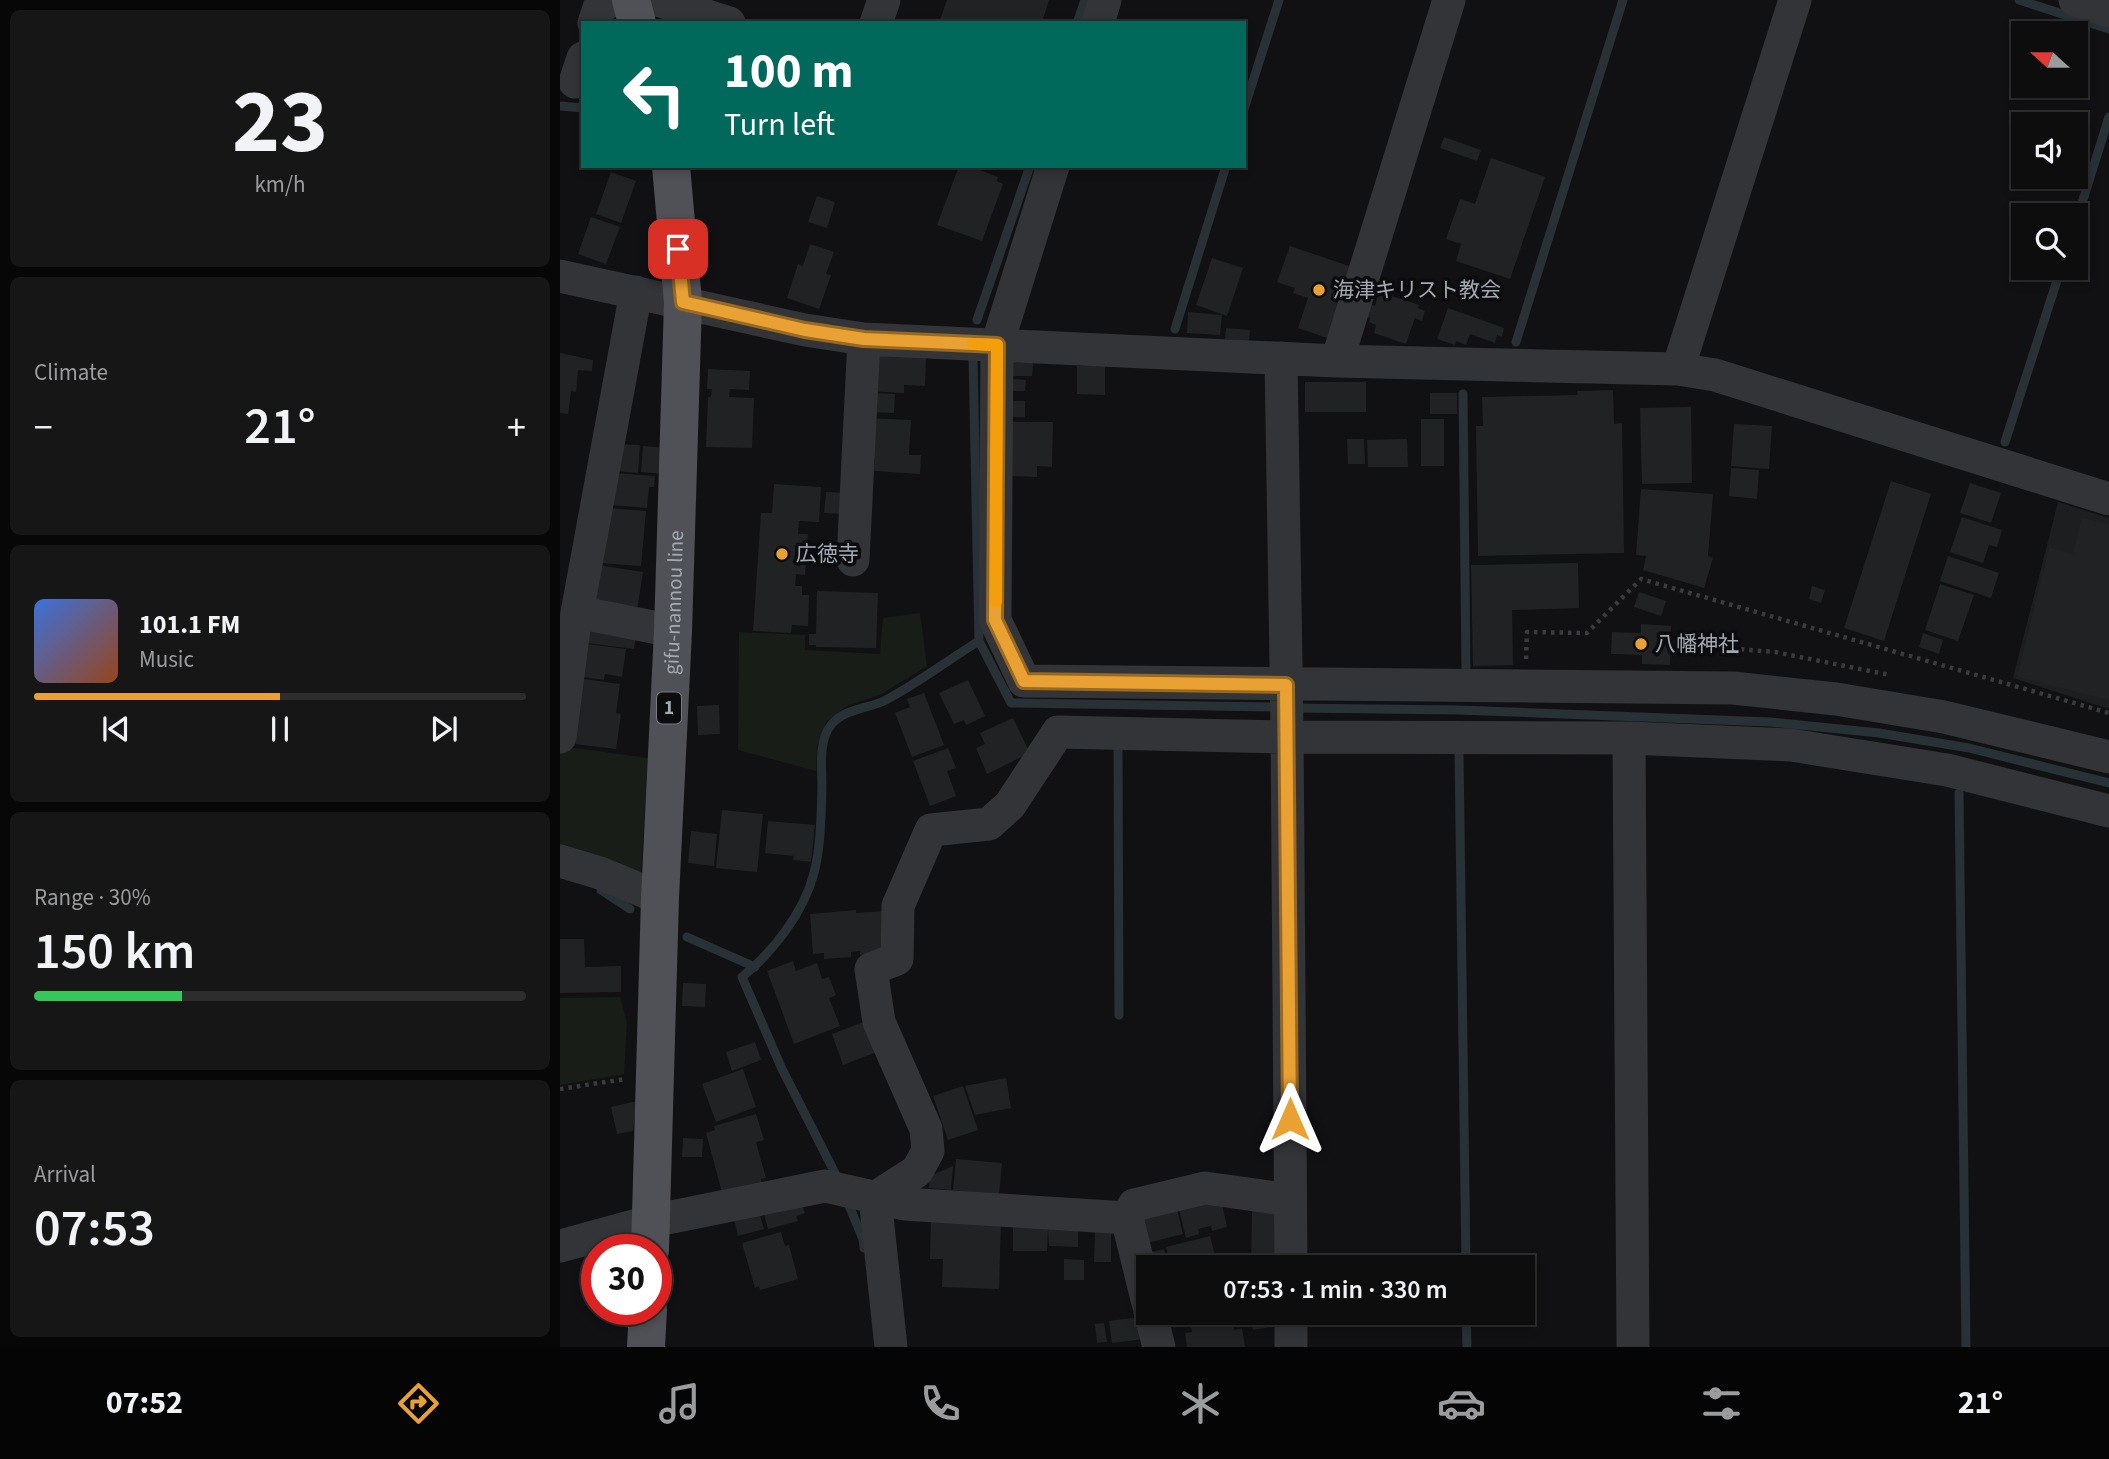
<!DOCTYPE html>
<html lang="en">
<head>
<meta charset="utf-8">
<style>
  :root { --surface:#0d0d0e; --page:#161617; --text:#f1f3f6; --muted:#9a9c9e; --line:#2d2d2e; --accent:#e9a134 }
  body { margin:0; font-family:"Source Sans 3","Noto Sans JP",sans-serif; background:var(--page); color:var(--text); height:100vh; display:flex; flex-direction:column; font-size:26px; white-space:nowrap }
  * { box-sizing:border-box; margin:0 }
  p { font-size:23px; color:var(--muted) }
  .icon { flex:none; width:38px; height:38px; fill:none; stroke:currentColor; stroke-width:2; stroke-linecap:round; stroke-linejoin:round }
  .map { position:relative; flex:1; overflow:hidden }
  .side { display:flex; flex-direction:column; gap:10px; padding:10px; background:#070708; width:560px }
  .side>* { flex:none }
  .top-card { position:absolute; left:21px; top:21px; width:665px; height:147px; border-radius:0px; box-shadow:0 4px 10px #0003,0 0 0 2px var(--line); background:#00695c; color:#fff; overflow:hidden }
  .needle { width:46px; rotate:291deg }
  .buttons { position:absolute; left:1451px; top:21px; display:grid; gap:14px }
  .buttons a { display:grid; place-items:center; width:77px; height:77px; border-radius:0px; background:var(--surface); box-shadow:0 4px 10px #0003,0 0 0 2px var(--line); font-size:35px }
  .speed { position:absolute; left:21px; top:1234px; display:flex; gap:14px; font-size:35px; font-weight:700; text-align:center }
  .speed>* { display:grid; place-content:center; width:91px; height:91px; border-radius:50%; background:var(--surface); box-shadow:0 4px 10px #0003,0 0 0 2px var(--line); line-height:1 }
  .speed .limit { border:10px solid #d22; background:#fff; color:#111 }
  .pin { position:absolute; display:grid; place-items:center; width:60px; height:60px; color:#fff; margin:-30px; border-radius:14px; box-shadow:0 4px 10px #0006 }
  .me { position:absolute; width:77px; margin:-38px; rotate:0deg; stroke-linejoin:round; filter:drop-shadow(0 0 5px #0008) }
  .turn { display:flex; align-items:center; gap:24px; height:147px; padding:0 28px; font-size:32px }
  .turn .icon { width:91px; height:91px; stroke-width:2.5 }
  .turn b { display:block; font-size:49px; line-height:60px }
  .big { font-size:52px; font-weight:600; line-height:1.1 }
  .side .tile { flex:1; display:flex; flex-direction:column; justify-content:center; gap:10px; min-width:0; padding:0 24px; border-radius:10px; background:var(--page) }
  .side .dial { align-items:center; gap:0 }
  .dial b { font-size:91px; line-height:1 }
  .song { display:flex; align-items:center; gap:21px }
  .cover { width:84px; height:84px; border-radius:10px; background:linear-gradient(135deg,hsl(220 70% 55%),hsl(20 70% 35%)) }
  .played { height:7px; border-radius:4px; background:linear-gradient(90deg,var(--accent) 50%,var(--line) 50%) }
  .keys { display:flex; justify-content:space-around; direction:ltr }
  .heat { display:flex; justify-content:space-between; align-items:center; font-size:38px; direction:ltr }
  .charge { height:10px; border-radius:5px; background:linear-gradient(90deg,#34c759 30%,var(--line) 0) }
  .trip { position:absolute; left:576px; top:1255px; width:399px; height:70px; border-radius:0px; background:var(--surface); box-shadow:0 4px 10px #0003,0 0 0 2px var(--line); font-weight:600; line-height:70px; text-align:center }
  .menu { display:flex; height:112px; justify-content:space-around; align-items:center; background:#050506; color:var(--muted) }
  .menu .icon { width:49px; height:49px }
  .menu .selected { color:var(--accent) }
  .menu b { font-size:32px; color:var(--text) }
  main { display:flex; flex:1; min-height:0 }
  .map>svg:first-child { display:block }
</style>
</head>
<body>
<main>
<section class="side">
<div class="tile dial"><b>23</b><p>km/h</p></div>
<div class="tile"><p>Climate</p>
<div class="heat"><a>−</a><b class="big">21°</b><a>+</a></div>
</div>
<div class="tile">
<div class="song"><i class="cover"></i><div><b>101.1 FM</b><p>Music</p></div></div>
<div class="played"></div>
<div class="keys"><svg class="icon" aria-label="previous" viewBox="0 0 24 24"><path d="M18 5L8 12l10 7zM5 5v14"/></svg><svg class="icon" aria-label="pause" viewBox="0 0 24 24"><path d="M8 5v14M16 5v14"/></svg><svg class="icon" aria-label="next" viewBox="0 0 24 24"><path d="M6 5l10 7-10 7zM19 5v14"/></svg></div>
</div>
<div class="tile"><p>Range · 30%</p><b class="big">150 km</b><div class="charge"></div></div>
<div class="tile"><p>Arrival</p><b class="big">07:53</b></div>
</section>
<div class="map">
<svg width="1549" height="1347" viewBox="0 0 1549 1347">
  <rect width="100%" height="100%" fill="#111113"/>
  <path fill="#1d1e20" d="M 1498,502 L 1549,518 L 1549,709 L 1453,678 Z"/>
  <path fill="#181d18" d="M 360,613 L 367,666 L 320,695 L 287,706 L 266,722 L 257,746 L 256,771 L 178,750 L 179,632 L 245,635 L 245,650 L 320,654 L 323,618 Z
    M 0,746 L 88,758 L 81,875 L 0,850 Z
    M 60,997 L 67,1022 L 64,1074 L 0,1085 L 0,998 Z"/>
  <g fill="none" stroke-linecap="round" stroke-linejoin="round">
    <path stroke="#283136" stroke-width="9" d="M 1459,0 L 1549,29
      M 517,23 L 525,0
      M 0,106 L 23,108
      M 684,109 L 719,0
      M 1516,222 L 1549,117
      M 417,320 L 470,166
      M 615,329 L 666,166
      M 956,342 L 1063,0
      M 413,358 L 419,641 L 451,703 L 719,707
      M 903,394 L 906,669
      M 1445,442 L 1501,268
      M 733,708 L 898,710 L 1210,722 L 1319,733 L 1409,748 L 1549,783
      M 558,750 L 559,1015
      M 899,752 L 906,1267
      M 1399,793 L 1406,1347
      M 41,890 L 70,909
      M 127,937 L 195,967
      M 277,1177 L 222,1069 L 182,977 C 213,952 244,912 254,873 C 261,846 261,815 262,788 C 262,769 258,741 271,725 C 284,709 306,709 324,701 C 357,684 388,660 419,641
      M 288,1203 L 303,1239 L 304,1248
      M 906,1312 L 907,1347"/>
  </g>
  <path fill="#212224" d="M 387,0 L 489,0 L 482,23 L 379,23 Z
    M 884,137 L 921,150 L 917,161 L 880,148 Z
    M 931,158 L 985,177 L 950,279 L 896,261 L 901,244 L 886,239 L 900,199 L 915,204 Z
    M 399,166 L 409,166 L 438,177 L 437,181 L 443,184 L 422,241 L 377,225 Z
    M 51,172 L 76,181 L 61,223 L 36,214 Z
    M 257,196 L 275,202 L 267,228 L 248,222 Z
    M 31,217 L 60,227 L 46,264 L 18,254 Z
    M 250,244 L 274,252 L 266,274 L 271,275 L 259,309 L 227,298 L 238,264 L 243,266 Z
    M 730,246 L 792,267 L 767,338 L 738,328 L 748,298 L 733,293 L 735,288 L 717,282 Z
    M 652,258 L 683,268 L 667,316 L 636,305 Z
    M 819,292 L 859,305 L 858,308 L 865,311 L 862,321 L 855,318 L 846,344 L 814,333 L 816,325 L 809,322 L 810,318 L 806,317 L 810,304 L 815,306 Z
    M 888,308 L 944,328 L 942,337 L 937,335 L 935,343 L 910,334 L 906,345 L 896,341 L 895,345 L 877,339 Z
    M 628,312 L 662,315 L 660,335 L 627,333 Z
    M 666,328 L 690,330 L 689,341 L 665,339 Z
    M 0,353 L 33,360 L 32,371 L 18,370 L 16,392 L 11,391 L 8,414 L 0,413 Z
    M 311,355 L 366,358 L 365,386 L 344,385 L 344,393 L 309,391 Z
    M 450,363 L 473,363 L 472,376 L 450,376 Z
    M 517,366 L 545,366 L 545,395 L 517,394 Z
    M 148,369 L 190,371 L 189,390 L 170,389 L 169,397 L 194,398 L 192,448 L 146,447 L 148,397 L 151,397 L 152,389 L 147,389 Z
    M 452,379 L 466,380 L 465,391 L 452,391 Z
    M 745,382 L 806,382 L 806,412 L 745,412 Z
    M 1053,390 L 1054,424 L 1062,423 L 1064,553 L 918,556 L 916,426 L 923,426 L 922,397 L 1018,395 L 1017,391 Z
    M 314,393 L 335,394 L 334,413 L 312,412 Z
    M 870,393 L 897,393 L 897,414 L 870,414 Z
    M 449,401 L 465,401 L 465,417 L 449,417 Z
    M 1131,407 L 1132,483 L 1082,484 L 1080,408 Z
    M 311,418 L 351,420 L 349,455 L 361,455 L 360,474 L 314,471 L 315,459 L 308,459 Z
    M 861,419 L 884,419 L 884,466 L 861,466 Z
    M 450,422 L 493,422 L 492,467 L 477,466 L 477,477 L 450,476 Z
    M 1174,424 L 1212,426 L 1209,469 L 1171,466 Z
    M 787,439 L 804,439 L 805,464 L 788,464 Z
    M 847,439 L 848,467 L 808,467 L 807,440 Z
    M 56,444 L 80,445 L 78,473 L 54,471 Z
    M 83,446 L 106,448 L 104,474 L 81,472 Z
    M 1171,468 L 1199,470 L 1197,499 L 1169,496 Z
    M 52,473 L 95,476 L 94,487 L 89,487 L 87,508 L 50,505 Z
    M 1331,481 L 1371,494 L 1324,641 L 1284,628 Z
    M 1410,483 L 1441,493 L 1431,523 L 1400,513 Z
    M 214,484 L 261,487 L 259,522 L 239,521 L 238,534 L 248,534 L 245,575 L 236,574 L 235,586 L 242,586 L 242,595 L 249,595 L 248,626 L 232,625 L 231,633 L 193,631 L 201,513 L 212,513 Z
    M 1081,489 L 1153,494 L 1148,556 L 1153,558 L 1144,588 L 1083,570 L 1086,556 L 1076,555 Z
    M 266,492 L 284,493 L 283,514 L 264,513 Z
    M 50,508 L 86,511 L 81,566 L 41,563 Z
    M 1402,517 L 1442,530 L 1437,547 L 1429,545 L 1423,563 L 1390,552 Z
    M 1522,518 L 1549,524 L 1549,700 L 1457,677 L 1489,548 L 1513,554 Z
    M 1388,556 L 1439,573 L 1431,598 L 1380,581 Z
    M 1018,563 L 1019,608 L 952,610 L 953,665 L 913,666 L 911,565 Z
    M 38,565 L 83,572 L 77,610 L 31,602 Z
    M 1380,584 L 1414,595 L 1398,641 L 1365,630 Z
    M 1252,586 L 1265,590 L 1261,603 L 1249,599 Z
    M 257,591 L 318,593 L 316,648 L 256,647 L 256,645 L 249,645 L 249,634 L 256,634 Z
    M 1079,592 L 1106,601 L 1101,616 L 1074,607 Z
    M 30,624 L 77,630 L 74,649 L 27,643 Z
    M 1081,624 L 1111,626 L 1110,665 L 1082,664 L 1082,655 L 1051,654 L 1052,632 L 1081,633 Z
    M 1363,633 L 1383,640 L 1379,654 L 1359,647 Z
    M 27,644 L 66,649 L 62,677 L 45,674 L 44,680 L 23,677 Z
    M 24,679 L 60,684 L 56,713 L 61,714 L 56,749 L 15,744 Z
    M 408,680 L 425,716 L 406,725 L 404,720 L 394,724 L 379,693 Z
    M 364,693 L 384,745 L 352,757 L 335,713 L 350,707 L 347,699 Z
    M 159,705 L 160,734 L 138,735 L 137,706 Z
    M 453,718 L 470,753 L 427,774 L 416,748 L 425,744 L 420,733 Z
    M 388,748 L 396,768 L 387,771 L 396,796 L 370,806 L 353,761 Z
    M 162,810 L 203,814 L 197,872 L 156,868 Z
    M 208,821 L 255,825 L 251,862 L 233,860 L 234,856 L 205,853 Z
    M 131,831 L 157,834 L 154,866 L 128,863 Z
    M 296,910 L 296,913 L 326,911 L 329,953 L 300,955 L 300,951 L 291,952 L 291,957 L 264,959 L 264,953 L 253,954 L 250,914 Z
    M 0,939 L 24,939 L 25,967 L 61,966 L 61,992 L 0,993 Z
    M 233,961 L 236,971 L 257,963 L 262,979 L 269,977 L 276,995 L 269,998 L 280,1026 L 234,1044 L 207,971 Z
    M 123,983 L 146,984 L 145,1007 L 122,1006 Z
    M 306,1021 L 317,1052 L 283,1065 L 272,1034 Z
    M 195,1042 L 201,1060 L 172,1071 L 166,1052 Z
    M 183,1069 L 196,1107 L 156,1122 L 142,1084 Z
    M 446,1078 L 451,1108 L 415,1115 L 405,1086 Z
    M 403,1086 L 418,1130 L 388,1140 L 373,1096 Z
    M 77,1101 L 73,1131 L 57,1134 L 51,1107 Z
    M 196,1114 L 204,1140 L 196,1142 L 206,1178 L 201,1179 L 202,1184 L 163,1196 L 146,1133 L 155,1130 L 154,1126 Z
    M 123,1138 L 143,1139 L 142,1157 L 122,1157 Z
    M 396,1159 L 442,1163 L 439,1195 L 393,1190 Z
    M 393,1166 L 391,1190 L 369,1188 L 370,1176 Z
    M 660,1195 L 667,1227 L 652,1231 L 651,1226 L 638,1229 L 639,1234 L 626,1238 L 618,1206 Z
    M 241,1201 L 245,1213 L 236,1216 L 238,1221 L 208,1229 L 203,1211 Z
    M 616,1205 L 623,1234 L 587,1243 L 580,1214 Z
    M 692,1211 L 722,1211 L 721,1267 L 691,1267 Z
    M 199,1212 L 204,1229 L 178,1236 L 174,1219 Z
    M 371,1218 L 441,1220 L 439,1289 L 382,1287 L 383,1259 L 370,1259 Z
    M 453,1224 L 518,1225 L 518,1247 L 489,1246 L 488,1227 L 487,1251 L 453,1251 Z
    M 535,1229 L 551,1230 L 551,1262 L 534,1262 Z
    M 221,1232 L 225,1246 L 229,1245 L 238,1279 L 200,1290 L 199,1286 L 195,1288 L 182,1243 Z
    M 650,1236 L 658,1267 L 611,1267 L 606,1247 Z
    M 604,1249 L 609,1267 L 591,1267 L 587,1253 Z
    M 504,1259 L 524,1260 L 524,1280 L 504,1280 Z
    M 690,1312 L 723,1312 L 725,1324 L 693,1330 Z
    M 581,1317 L 584,1339 L 552,1343 L 549,1321 Z
    M 660,1319 L 661,1327 L 673,1325 L 674,1330 L 682,1328 L 685,1347 L 627,1347 L 625,1333 L 632,1332 L 631,1325 Z
    M 544,1323 L 547,1342 L 537,1343 L 535,1324 Z"/>
  <g fill="none" stroke-linecap="round" stroke-linejoin="round">
    <path stroke="#393b3f" stroke-width="4.5" stroke-dasharray="3.5 5" stroke-linecap="butt" d="M 1113,644 L 1215,652 L 1330,675
      M 966,659 L 967,632 L 1027,633 L 1081,579 L 1549,713
      M 0,1089 L 65,1079"/>
    <path stroke="#333438" stroke-width="33" d="M 98,0 L 169,23
      M 1515,0 L 1549,11
      M 34,23 L 39,8 L 52,0
      M 316,23 L 324,0
      M 538,23 L 545,0
      M 15,82 L 23,58
      M 493,166 L 437,345 L 435,620 L 464,681 L 1173,688 L 1276,699 L 1384,717 L 1549,757
      M 0,276 L 245,330 L 304,339 L 777,361 L 1118,369 L 1155,375 L 1549,499
      M 721,358 L 727,726 L 731,1267
      M 777,361 L 889,0
      M 1118,369 L 1235,0
      M 293,560 L 304,339
      M 17,612 L 113,631
      M 0,737 L 14,629 L 76,292
      M 1069,738 L 1073,1347
      M 0,861 L 40,873 L 100,898
      M 567,1218 L 588,1303
      M 0,1246 L 92,1221 L 265,1186 L 344,1204 L 567,1218 L 574,1205 L 645,1188 L 730,1200
      M 590,1312 L 599,1347
      M 731,1312 L 731,1347
      M 331,1347 L 315,1198 L 357,1171 L 368,1151 L 366,1129 L 319,1022 L 311,969 L 337,959 L 338,906 L 371,830 L 429,824 L 450,805 L 498,732 L 727,737 L 1069,738 L 1231,745 L 1387,770 L 1549,811"/>
    <g stroke="#4f5156" stroke-width="38">
      <path d="M 71,0 L 77,23"/>
      <path id="s1" d="M 90,1250 L 100,898 L 113,631 L 123,302 L 111,166"/>
      <path d="M 86,1347 L 88,1309"/>
    </g>
  </g>
  <g fill="none" stroke-linecap="round" stroke-linejoin="round">
    <g stroke="#976922" stroke-width="18">
      <path id="route" d="M 118,249 L 123,302 L 245,330 L 304,339 L 437,345 L 435,620 L 464,681 L 726,685 L 730,1119"/>
    </g>
    <use href="#route" stroke="#e9a134" stroke-width="12"/>
    <path stroke="#f59e0b" stroke-width="12" d="M 413,344 L 437,345 L 436,602"/>
  </g>
  <g fill="#e9a134" stroke="#0c0c0e" stroke-width="2.5">
    <circle cx="759" cy="290" r="7"/>
    <circle cx="222" cy="554" r="7"/>
    <circle cx="1081" cy="644" r="7"/>
  </g>
  <g text-anchor="middle" dominant-baseline="central" stroke-width="7" stroke-linejoin="round" paint-order="stroke">
    <rect fill="#0c0c0e" stroke="#767a82" stroke-width="2" x="97" y="692.5" width="24" height="31" rx="5"/>
    <g font-size="19" font-weight="bold" fill="#a3a9b3">
      <text x="109" y="708">1</text>
    </g>
    <g font-size="21" fill="#a3a9b3" stroke="#0c0c0e" text-anchor="start">
      <text x="773" y="290">海津キリスト教会</text>
      <text x="236" y="554">広徳寺</text>
      <text x="1095" y="644">八幡神社</text>
    </g>
    <g font-size="21" fill="#a3a9b3" stroke="#0c0c0e">
      <text stroke="none"><textPath href="#s1" startOffset="648">gifu-nannou line</textPath></text>
    </g>
  </g>
</svg>
<div class="buttons">
<a><svg class="needle" viewBox="-14 -14 28 28"><path d="M0-13l5 13h-10z" fill="#e53935"/><path d="M0 13l5-13h-10z" fill="#9a9c9e"/></svg></a>
<a><svg class="icon" aria-label="sound" viewBox="0 0 24 24"><path d="M4 9h4l5-4v14l-5-4H4zM17 9q2 3 0 6"/></svg></a>
<a><svg class="icon" aria-label="search" viewBox="0 0 24 24"><circle cx="10" cy="10" r="6"/><path d="M15 15l6 6"/></svg></a>
</div>
<div class="speed"><div class="limit">30</div></div>
<div class="pin" style="left:118px;top:249px;background:#d93025"><svg class="icon" aria-label="arrive" viewBox="0 0 24 24"><path d="M6 21V4h12l-3 4 3 4H6"/></svg></div>
<svg class="me" style="left:730px;top:1119px" viewBox="-20 -20 40 40"><path d="M0-17L14 15 0 8-14 15z" fill="#e9a134" stroke="#fff" stroke-width="4"/></svg>
<div class="trip">07:53 · 1 min · 330 m</div>
<div class="top-card">
<div class="turn"><svg class="icon" aria-label="left" viewBox="0 0 24 24"><path d="M17 20v-9H6M10 6l-5 5 5 5"/></svg><div><b>100 m</b>Turn left</div></div>
</div>
</div>
</main>
<nav class="menu">
<b>07:52</b>
<svg class="icon selected" aria-label="directions" viewBox="0 0 24 24"><path d="M12 3l9 9-9 9-9-9zM9 14v-3h6M13 9l2 2-2 2"/></svg>
<svg class="icon" aria-label="music" viewBox="0 0 24 24"><path d="M9 18V5l10-2v13"/><circle cx="6" cy="18" r="3"/><circle cx="16" cy="16" r="3"/></svg>
<svg class="icon" aria-label="phone" viewBox="0 0 24 24"><path d="M5 4h4l2 5-3 2q2 4 5 5l2-3 5 2v4C11 20 4 13 5 4z"/></svg>
<svg class="icon" aria-label="climate" viewBox="0 0 24 24"><path d="M12 3v18M4 7l16 10M4 17L20 7"/></svg>
<svg class="icon" aria-label="car" viewBox="0 0 24 24"><path d="M5 17H2v-5l4-1 3-4h7l3 4 3 1v5h-3M9 17h6M6 11h13"/><circle cx="7" cy="17" r="2"/><circle cx="17" cy="17" r="2"/></svg>
<svg class="icon" aria-label="filters" viewBox="0 0 24 24"><path d="M4 7h16M4 17h16"/><circle cx="9" cy="7" r="2"/><circle cx="15" cy="17" r="2"/></svg>
<b>21°</b>
</nav>
</body>
</html>
